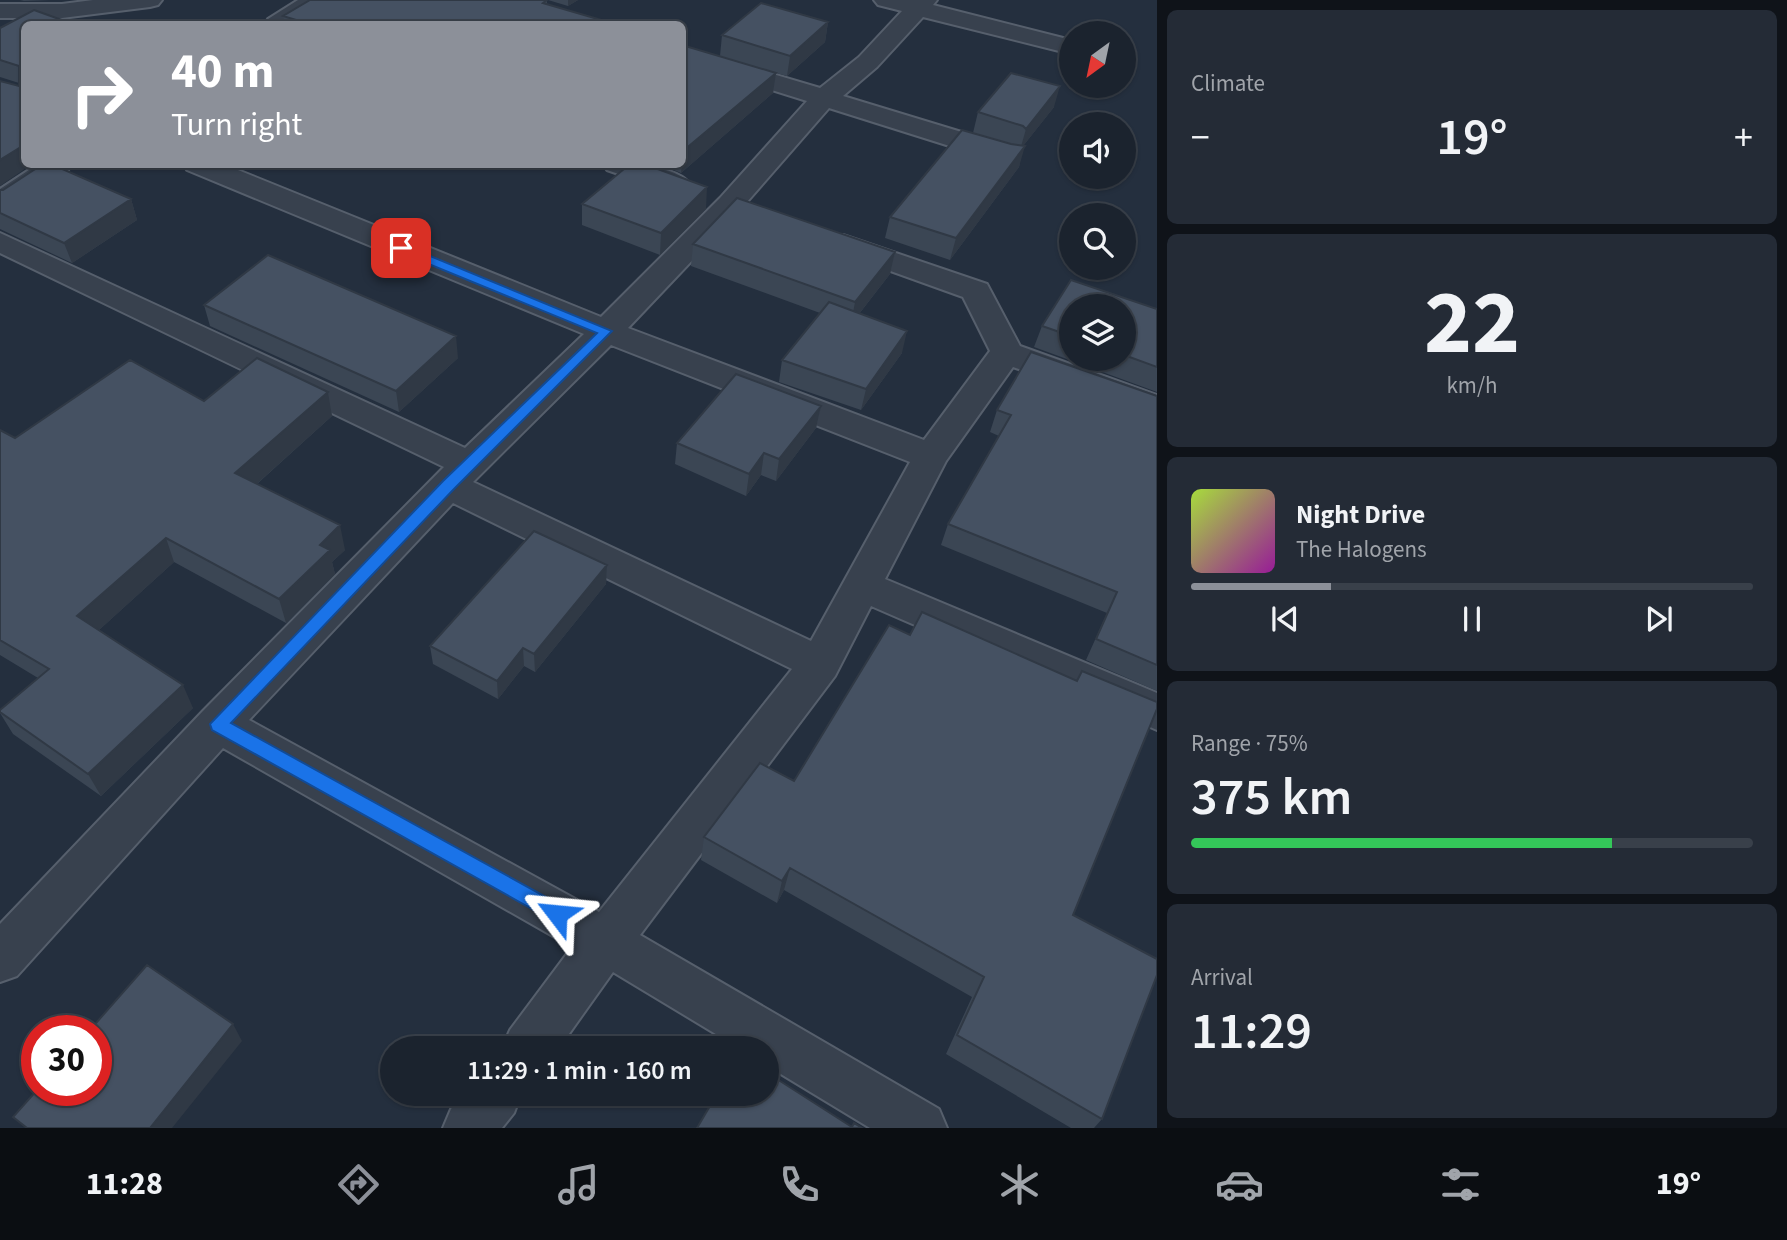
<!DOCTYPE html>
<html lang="en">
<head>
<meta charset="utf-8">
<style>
  :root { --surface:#1b232e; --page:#242b36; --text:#f1f3f6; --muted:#a0a4aa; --line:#39404a; --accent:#8c9099 }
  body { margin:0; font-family:"Source Sans 3",sans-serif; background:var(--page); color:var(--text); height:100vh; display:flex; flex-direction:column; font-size:26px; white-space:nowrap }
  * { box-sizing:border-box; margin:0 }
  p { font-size:23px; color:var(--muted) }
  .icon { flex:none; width:38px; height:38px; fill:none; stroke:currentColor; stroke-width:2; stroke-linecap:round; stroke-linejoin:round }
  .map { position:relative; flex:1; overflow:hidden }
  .drawer { display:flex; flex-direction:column; gap:10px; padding:10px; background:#0f1319; width:630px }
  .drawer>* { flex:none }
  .top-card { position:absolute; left:21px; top:21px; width:665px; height:147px; border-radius:10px; box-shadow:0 2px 5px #0004,0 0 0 2px var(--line); background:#8c9099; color:#fff; overflow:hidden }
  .needle { width:46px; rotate:213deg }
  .fabs { position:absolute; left:1059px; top:21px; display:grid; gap:14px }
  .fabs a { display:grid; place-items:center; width:77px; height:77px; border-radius:50%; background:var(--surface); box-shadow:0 2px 5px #0004,0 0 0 2px var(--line); font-size:35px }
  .speed { position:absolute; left:21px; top:1015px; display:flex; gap:14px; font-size:35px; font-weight:700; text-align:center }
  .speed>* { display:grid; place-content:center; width:91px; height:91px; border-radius:50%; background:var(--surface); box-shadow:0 2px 5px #0004,0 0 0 2px var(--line); line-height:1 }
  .speed .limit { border:10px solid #d22; background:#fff; color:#111 }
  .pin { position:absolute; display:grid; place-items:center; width:60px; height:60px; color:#fff; margin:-30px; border-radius:14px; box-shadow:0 4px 10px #0006 }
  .me { position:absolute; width:77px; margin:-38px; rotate:299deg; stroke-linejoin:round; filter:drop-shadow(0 0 5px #0008) }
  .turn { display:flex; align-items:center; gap:24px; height:147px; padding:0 35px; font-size:32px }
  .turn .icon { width:91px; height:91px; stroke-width:2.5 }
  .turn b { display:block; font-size:49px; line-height:60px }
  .big { font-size:52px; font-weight:600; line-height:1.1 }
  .drawer .widget { flex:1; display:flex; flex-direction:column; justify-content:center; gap:10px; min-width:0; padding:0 24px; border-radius:10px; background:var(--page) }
  .drawer .dial { align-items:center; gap:0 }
  .dial b { font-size:91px; line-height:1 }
  .song { display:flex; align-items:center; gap:21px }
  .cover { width:84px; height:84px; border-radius:10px; background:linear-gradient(135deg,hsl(80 70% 55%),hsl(300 70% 35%)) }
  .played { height:7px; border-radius:4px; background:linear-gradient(90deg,var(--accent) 25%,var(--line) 25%) }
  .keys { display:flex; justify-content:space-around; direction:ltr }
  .heat { display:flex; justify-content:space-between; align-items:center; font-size:38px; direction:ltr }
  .charge { height:10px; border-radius:5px; background:linear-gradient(90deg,#34c759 75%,var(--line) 0) }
  .trip { position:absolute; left:380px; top:1036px; width:399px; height:70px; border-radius:35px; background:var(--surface); box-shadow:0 2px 5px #0004,0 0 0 2px var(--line); font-weight:600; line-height:70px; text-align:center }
  .tab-bar { display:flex; height:112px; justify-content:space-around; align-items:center; background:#0b0e12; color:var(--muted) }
  .tab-bar .icon { width:49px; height:49px }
  .tab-bar .current { color:var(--accent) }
  .tab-bar b { font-size:32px; color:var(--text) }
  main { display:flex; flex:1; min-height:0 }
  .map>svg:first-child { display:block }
</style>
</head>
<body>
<main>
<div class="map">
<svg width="1157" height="1128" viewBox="0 0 1157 1128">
  <rect width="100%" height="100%" fill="#242f3e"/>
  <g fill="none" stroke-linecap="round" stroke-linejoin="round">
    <g stroke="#565f6c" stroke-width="4">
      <path id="minor" d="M 93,0 L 162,0 L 158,5 L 150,7 L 62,18 L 0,18 L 0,4 L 62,4 Z
        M 298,0 L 326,0 L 293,24 L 265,24 L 268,19 Z
        M 874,0 L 937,0 L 933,5 L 1071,40 L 1071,54 L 923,17 L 877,67 L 843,96 L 1014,148 L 1018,154 L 1014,160 L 1004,162 L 994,160 L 829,108 L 740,210 L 628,328 L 924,440 L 990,351 L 963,297 L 832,250 L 828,244 L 832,238 L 843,235 L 987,284 L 1020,346 L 1157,395 L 1157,419 L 1013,367 L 946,461 L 885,579 L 1157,693 L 1157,730 L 871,606 L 835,676 L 640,935 L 939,1109 L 947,1128 L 870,1128 L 766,1065 L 766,1048 L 739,1048 L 613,972 L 559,1048 L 502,1048 L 510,1030 L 572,947 L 223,748 L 17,976 L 0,982 L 0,924 L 203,711 L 444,467 L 0,253 L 0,233 L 465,448 L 584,334 L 187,170 L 183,164 L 223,164 L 601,317 L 720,198 L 807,101 L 682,62 L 682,47 L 820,88 L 859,57 L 902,11 L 878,5 ZM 611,345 L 910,462 L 811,641 L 473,482 ZM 453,503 L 792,669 L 599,912 L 249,720 Z
        M 38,164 L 72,164 L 68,170 L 10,208 L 0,211 L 0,189 Z
        M 603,164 C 627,164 676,164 691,185 L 687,191 L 677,194 L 607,170 Z
        M 463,1094 L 521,1094 L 514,1113 L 502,1128 L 443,1128 L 451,1109 Z"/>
    </g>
    <use href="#minor" fill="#38414e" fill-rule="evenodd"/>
  </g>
  <path fill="#3b4654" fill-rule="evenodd" d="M 20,0 L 51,0 L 24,1 Z
    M 547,0 L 547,4 L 615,24 L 285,24 L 283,16 Z
    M 548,0 L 578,0 L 568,6 Z
    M 828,22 L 825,42 L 787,76 L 776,73 L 773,93 L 681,173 L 659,164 L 682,164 L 682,45 L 720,56 L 722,35 Z
    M 24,24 L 24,164 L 19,83 L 0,77 L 0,28 Z
    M 1054,107 L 1023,146 L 1019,167 L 950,260 L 885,238 L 890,217 L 973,133 L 978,112 Z
    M 0,191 L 131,199 L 137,220 L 72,263 L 0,229 Z
    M 582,204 L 706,209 L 660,255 L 582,225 Z
    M 693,244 L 895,252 L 890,274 L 859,314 L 902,353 L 861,410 L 779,382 L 782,360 L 820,313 L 691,266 Z
    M 1071,280 L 1157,309 L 1157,392 L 1034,347 L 1042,326 ZM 1071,306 L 1124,306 L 1124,359 L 1071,359 Z
    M 204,305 L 458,358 L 399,412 L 210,326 Z
    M 328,392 L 332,416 L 257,484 L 345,550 L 332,562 L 335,574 L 286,623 L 174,562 L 99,630 L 193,708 L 101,796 L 13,734 L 0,713 L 0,710 L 38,678 L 0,655 L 0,430 L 15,438 L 204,401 Z
    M 1157,396 L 1157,691 L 1086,660 L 1107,613 L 941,545 L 948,524 L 999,436 L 990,432 L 997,410 Z
    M 821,406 L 816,428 L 776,481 L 761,475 L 746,496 L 675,464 L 677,443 Z
    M 607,565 L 606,584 L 535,672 L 524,666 L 498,699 L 433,664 L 430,646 Z
    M 794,781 L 1073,915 L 1102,1119 L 1094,1128 L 1071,1128 L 946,1054 L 972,997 L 784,890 L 777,903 L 701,860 L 704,837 Z"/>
  <path fill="#303945" d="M 568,0 L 578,0 L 568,6 Z
    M 828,22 L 825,42 L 787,76 L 790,56 Z
    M 776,73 L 773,93 L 681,173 L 683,151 Z
    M 1060,86 L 1054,107 L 1020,150 L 1026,129 Z
    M 24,145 L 24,164 L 32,164 L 0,186 L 0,160 Z
    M 1025,146 L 1019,167 L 950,260 L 956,238 Z
    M 707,187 L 706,209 L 660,255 L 661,233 Z
    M 131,199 L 137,220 L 72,263 L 64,243 Z
    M 895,252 L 890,274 L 851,324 L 855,302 Z
    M 907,331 L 902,353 L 861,410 L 866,389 Z
    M 456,336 L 458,358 L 399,412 L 396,391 Z
    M 328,392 L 332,416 L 242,497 L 235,473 Z
    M 821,406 L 816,428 L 776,481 L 779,459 Z
    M 764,453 L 761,475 L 746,496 L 749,474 Z
    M 340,525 L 345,550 L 332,562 L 335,574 L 286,623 L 279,599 L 320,545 Z
    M 166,538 L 174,562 L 88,640 L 77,616 Z
    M 607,565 L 606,584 L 535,672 L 534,654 Z
    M 523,648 L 524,666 L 498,699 L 497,681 Z
    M 183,685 L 193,708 L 101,796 L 88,774 Z
    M 790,868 L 784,890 L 777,903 L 782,881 Z
    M 233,1024 L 242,1041 L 172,1128 L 150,1128 Z"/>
  <path fill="#455162" stroke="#303945" stroke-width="2" d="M 310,0 L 547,0 L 543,3 L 615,24 L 309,24 L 283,16 Z
    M 761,3 L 828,22 L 790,56 L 722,35 Z
    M 34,10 L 73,24 L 24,24 L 24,145 L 0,160 L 0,81 L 19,86 L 19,66 L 0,60 L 0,28 Z
    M 682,45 L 776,73 L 683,151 L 682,151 Z
    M 1011,73 L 1060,86 L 1026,129 L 1023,126 L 978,112 Z
    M 962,130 L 1011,144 L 1025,146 L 956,238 L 890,217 Z
    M 43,164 L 51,164 L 131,199 L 64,243 L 0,213 L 0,190 L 3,190 Z
    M 630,164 L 644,164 L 707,187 L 661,233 L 582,204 Z
    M 737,198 L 895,252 L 855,302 L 693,244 Z
    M 268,255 L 456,336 L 396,391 L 204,305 Z
    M 1071,280 L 1157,309 L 1157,367 L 1124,355 L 1124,306 L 1071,306 L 1071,336 L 1042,326 Z
    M 829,302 L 907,331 L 866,389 L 782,360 Z
    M 1031,352 L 1157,396 L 1157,665 L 1096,639 L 1117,592 L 948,524 L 1011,415 L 997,410 Z
    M 257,358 L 328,392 L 235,473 L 340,525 L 320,545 L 330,550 L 279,599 L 166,538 L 77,616 L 183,685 L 88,774 L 0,712 L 0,710 L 49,669 L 0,640 L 0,430 L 15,438 L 130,360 L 204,401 Z
    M 736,374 L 821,406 L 779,459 L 764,453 L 749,474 L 677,443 Z
    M 534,531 L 607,565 L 534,654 L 523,648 L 497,681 L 430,646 Z
    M 922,612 L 1077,681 L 1082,671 L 1157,702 L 1157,709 L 1073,915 L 1157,959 L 1157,975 L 1102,1119 L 957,1035 L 984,977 L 790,868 L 782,881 L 704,837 L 760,763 L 794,781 L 889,625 L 910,635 Z
    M 147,965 L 233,1024 L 150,1128 L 27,1128 L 13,1117 L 37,1090 L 96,1090 L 96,1031 L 89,1031 Z
    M 766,1072 L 852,1127 L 854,1123 L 862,1128 L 697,1128 L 717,1094 L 766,1094 Z"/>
  <path fill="#1a73e8" stroke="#114b97" stroke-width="2" d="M 401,244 L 612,331 L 454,489 L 231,723 L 564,907 L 567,914 L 564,920 L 557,923 L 212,730 L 210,724 L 443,481 L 597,333 L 397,251 L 395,248 Z"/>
</svg>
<div class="fabs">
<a><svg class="needle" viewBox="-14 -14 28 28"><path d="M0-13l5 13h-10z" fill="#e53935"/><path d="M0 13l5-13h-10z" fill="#a0a4aa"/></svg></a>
<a><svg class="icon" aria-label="sound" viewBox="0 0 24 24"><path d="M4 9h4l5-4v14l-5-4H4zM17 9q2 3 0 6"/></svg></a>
<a><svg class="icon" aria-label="search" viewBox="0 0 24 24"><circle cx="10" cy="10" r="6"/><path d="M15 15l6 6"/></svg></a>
<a><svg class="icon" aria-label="layers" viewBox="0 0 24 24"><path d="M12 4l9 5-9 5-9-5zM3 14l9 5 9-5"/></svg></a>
</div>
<div class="speed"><div class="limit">30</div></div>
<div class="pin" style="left:401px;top:248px;background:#d93025"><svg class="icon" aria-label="arrive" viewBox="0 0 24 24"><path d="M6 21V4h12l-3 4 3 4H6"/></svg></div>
<svg class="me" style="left:557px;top:914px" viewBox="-20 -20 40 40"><path d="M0-17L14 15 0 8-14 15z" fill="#1a73e8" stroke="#fff" stroke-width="4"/></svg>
<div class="trip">11:29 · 1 min · 160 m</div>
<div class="top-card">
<div class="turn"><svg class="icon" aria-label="right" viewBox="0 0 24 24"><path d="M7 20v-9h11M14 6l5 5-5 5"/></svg><div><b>40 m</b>Turn right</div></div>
</div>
</div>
<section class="drawer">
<div class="widget"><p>Climate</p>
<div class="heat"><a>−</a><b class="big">19°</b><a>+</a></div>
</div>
<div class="widget dial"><b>22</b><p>km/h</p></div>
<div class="widget">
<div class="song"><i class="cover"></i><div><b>Night Drive</b><p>The Halogens</p></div></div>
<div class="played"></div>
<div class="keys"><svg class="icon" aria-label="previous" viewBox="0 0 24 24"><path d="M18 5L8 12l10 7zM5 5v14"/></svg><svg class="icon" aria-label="pause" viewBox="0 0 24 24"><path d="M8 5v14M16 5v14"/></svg><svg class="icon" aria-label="next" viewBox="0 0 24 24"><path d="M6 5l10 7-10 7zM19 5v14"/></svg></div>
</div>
<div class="widget"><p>Range · 75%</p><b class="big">375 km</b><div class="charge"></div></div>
<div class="widget"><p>Arrival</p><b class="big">11:29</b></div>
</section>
</main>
<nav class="tab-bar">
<b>11:28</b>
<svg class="icon current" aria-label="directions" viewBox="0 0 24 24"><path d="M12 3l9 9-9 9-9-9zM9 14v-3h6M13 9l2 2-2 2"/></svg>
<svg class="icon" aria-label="music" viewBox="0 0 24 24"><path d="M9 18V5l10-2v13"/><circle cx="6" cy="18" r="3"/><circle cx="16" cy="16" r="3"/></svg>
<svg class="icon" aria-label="phone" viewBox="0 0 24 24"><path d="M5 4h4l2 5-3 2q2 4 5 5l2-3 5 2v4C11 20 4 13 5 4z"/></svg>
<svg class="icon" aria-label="climate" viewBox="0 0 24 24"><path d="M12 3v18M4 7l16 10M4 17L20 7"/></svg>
<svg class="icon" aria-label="car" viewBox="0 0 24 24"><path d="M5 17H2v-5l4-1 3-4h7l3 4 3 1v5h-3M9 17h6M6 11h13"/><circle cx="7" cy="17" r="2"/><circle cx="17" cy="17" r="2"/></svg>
<svg class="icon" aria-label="filters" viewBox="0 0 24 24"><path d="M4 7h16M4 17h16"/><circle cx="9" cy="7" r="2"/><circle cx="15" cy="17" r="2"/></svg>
<b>19°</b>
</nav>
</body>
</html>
